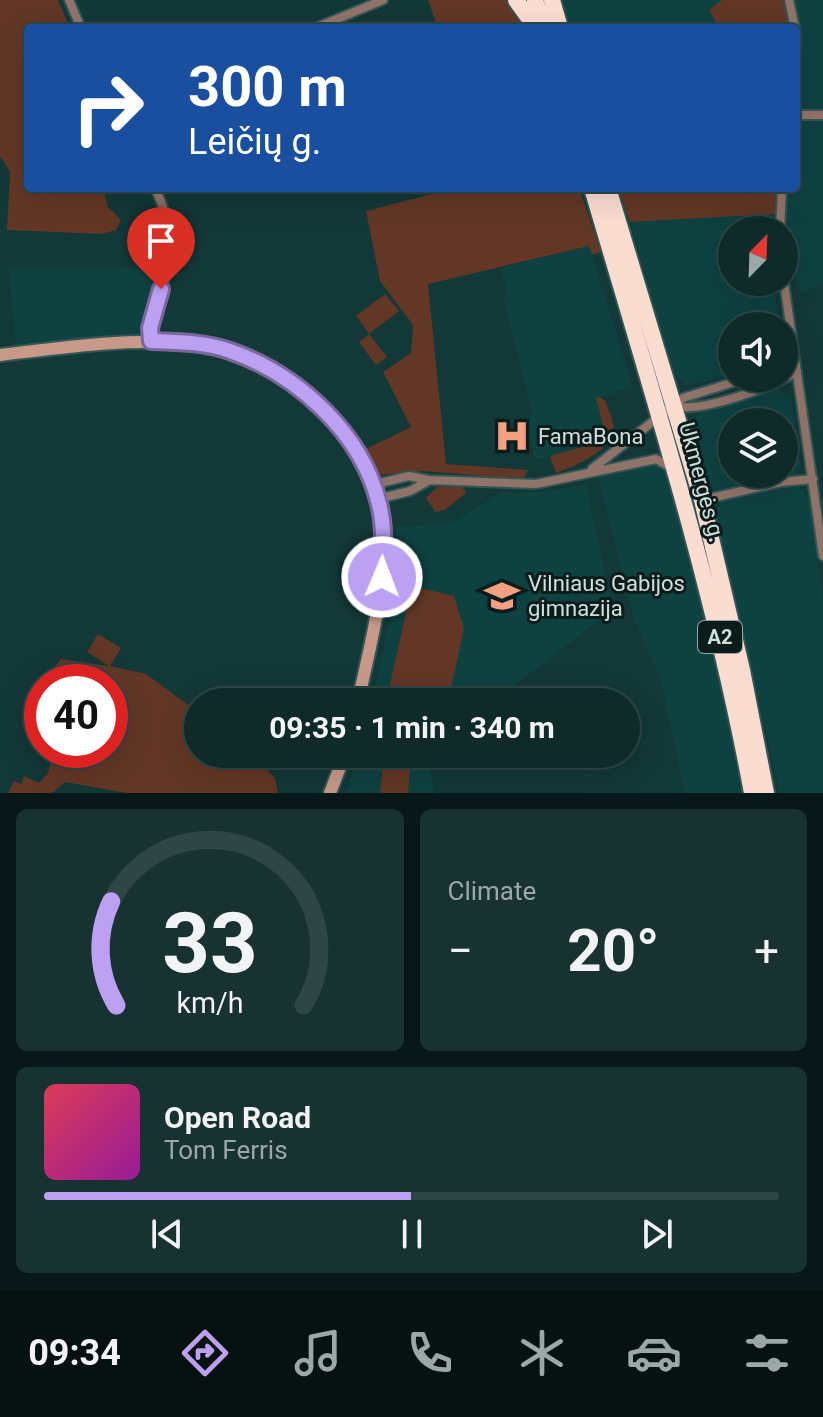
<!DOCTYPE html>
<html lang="en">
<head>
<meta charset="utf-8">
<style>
  :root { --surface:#0e2a29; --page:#173231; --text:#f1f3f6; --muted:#9ba7a8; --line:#2e4646; --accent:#bca0f2 }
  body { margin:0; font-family:Roboto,sans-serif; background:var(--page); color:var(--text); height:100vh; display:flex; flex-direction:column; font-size:30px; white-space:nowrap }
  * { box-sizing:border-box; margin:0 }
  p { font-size:26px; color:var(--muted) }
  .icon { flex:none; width:44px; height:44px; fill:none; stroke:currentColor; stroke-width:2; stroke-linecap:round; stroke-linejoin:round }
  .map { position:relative; height:793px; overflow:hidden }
  .panel { display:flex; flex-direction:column; gap:16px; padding:16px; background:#081717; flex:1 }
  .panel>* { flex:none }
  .guide { position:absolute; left:24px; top:24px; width:776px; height:168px; border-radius:8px; box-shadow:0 8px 32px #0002,0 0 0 2px var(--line); background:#1a4fa0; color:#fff; overflow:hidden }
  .needle { width:52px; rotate:23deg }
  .tools { position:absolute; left:718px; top:216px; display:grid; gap:16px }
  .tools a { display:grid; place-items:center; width:80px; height:80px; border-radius:50%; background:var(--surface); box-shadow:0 8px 32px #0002,0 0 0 2px var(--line); font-size:40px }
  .speed { position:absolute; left:24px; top:664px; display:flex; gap:16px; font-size:40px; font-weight:700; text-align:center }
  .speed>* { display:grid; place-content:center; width:104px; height:104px; border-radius:50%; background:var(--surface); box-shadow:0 8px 32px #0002,0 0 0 2px var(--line); line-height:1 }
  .speed .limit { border:12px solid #d22; background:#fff; color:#111 }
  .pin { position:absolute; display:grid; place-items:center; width:68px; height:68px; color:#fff; margin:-82px -34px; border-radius:50% 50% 50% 0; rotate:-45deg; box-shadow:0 0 8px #0007 }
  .pin .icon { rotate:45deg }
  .me { position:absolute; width:88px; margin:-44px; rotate:1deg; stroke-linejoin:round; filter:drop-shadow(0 0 6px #0008) }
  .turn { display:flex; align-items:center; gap:28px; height:168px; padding:0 32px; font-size:36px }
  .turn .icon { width:104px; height:104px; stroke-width:2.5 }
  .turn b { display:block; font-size:56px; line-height:68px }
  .big { font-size:60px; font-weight:700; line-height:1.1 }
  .panel .widget { flex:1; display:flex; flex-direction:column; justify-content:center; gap:12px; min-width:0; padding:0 28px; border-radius:12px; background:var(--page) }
  .panel .dial { align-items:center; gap:0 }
  .dial svg { height:208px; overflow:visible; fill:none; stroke:var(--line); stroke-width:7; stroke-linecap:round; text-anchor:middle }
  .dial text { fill:var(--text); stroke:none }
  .song { display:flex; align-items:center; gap:24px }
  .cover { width:96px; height:96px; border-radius:12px; background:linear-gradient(135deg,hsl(350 70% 55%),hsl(300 70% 35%)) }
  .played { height:8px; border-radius:4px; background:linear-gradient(90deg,var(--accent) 50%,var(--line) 50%) }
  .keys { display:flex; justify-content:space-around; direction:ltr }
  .heat { display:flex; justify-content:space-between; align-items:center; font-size:44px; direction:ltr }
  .panel .tiles { flex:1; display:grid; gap:16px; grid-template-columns:1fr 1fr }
  .widget:last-child { grid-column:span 2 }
  .trip { position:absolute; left:184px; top:688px; width:456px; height:80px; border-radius:40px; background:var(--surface); box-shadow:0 8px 32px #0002,0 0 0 2px var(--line); font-weight:700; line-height:80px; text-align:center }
  .dock { display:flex; height:128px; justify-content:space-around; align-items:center; background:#061110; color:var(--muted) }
  .dock .icon { width:56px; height:56px }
  .dock .on { color:var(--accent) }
  .dock b { font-size:36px; color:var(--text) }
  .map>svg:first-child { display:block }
</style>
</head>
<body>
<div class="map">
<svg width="823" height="793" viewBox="0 0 823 793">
  <rect width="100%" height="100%" fill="#123837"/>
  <path fill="#0e4241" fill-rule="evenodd" d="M 561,0 L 722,0 L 709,10 L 719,28 L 570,28 Z
    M 794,0 L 823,0 L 823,112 L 803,111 L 797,104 L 801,51 Z
    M 804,121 L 823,121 L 823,284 L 802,293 L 797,288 L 785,210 L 786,188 L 796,188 L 796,125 Z
    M 775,214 L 773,230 L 732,230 L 732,282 L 773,282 L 780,326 L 732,326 L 732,375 L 686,386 L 674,373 L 630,222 Z
    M 589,246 L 633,387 L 596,398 L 607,440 L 535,460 L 524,418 L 533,415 L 503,299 L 507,294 L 501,268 Z
    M 9,268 L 160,269 L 144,330 L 138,336 L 16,349 Z
    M 776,389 L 791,398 L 801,469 L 793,476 L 721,492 L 713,490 L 692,429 L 694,419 L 706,410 ZM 732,422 L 784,422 L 784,474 L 732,474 Z
    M 655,463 L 668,470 L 711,626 L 741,793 L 685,793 L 660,678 L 634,620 L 598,477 Z
    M 586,484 L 613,609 L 493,702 L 372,702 L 396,589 L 396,527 L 451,523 L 501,493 L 552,491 Z
    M 791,486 L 801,488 L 810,501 L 823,599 L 823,793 L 780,793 L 715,510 L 721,501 Z
    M 359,754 L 431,754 L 428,764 L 435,793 L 346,793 Z"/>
  <path fill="#623726" d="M 0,0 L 58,0 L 70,28 L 28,28 L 28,188 L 103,188 L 108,207 L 121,220 L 116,230 L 102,234 L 7,230 L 10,172 L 0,156 Z
    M 428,0 L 511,0 L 525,19 L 507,28 L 438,28 Z
    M 722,0 L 783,0 L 790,28 L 719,28 L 709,10 Z
    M 456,188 L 579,188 L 601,252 L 592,255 L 589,246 L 428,284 L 446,464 L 528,470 L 523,479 L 422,471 L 378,475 L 362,451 L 411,427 L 383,372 L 411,353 L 413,325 L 380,281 L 366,211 Z
    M 618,188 L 778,188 L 775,214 L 630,222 Z
    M 385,294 L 399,311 L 369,334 L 387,357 L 376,365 L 359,342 L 369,334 L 356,316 Z
    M 599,397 L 605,400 C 608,410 615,422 613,432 C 609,452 573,467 556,473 L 550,456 L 607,440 L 596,398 Z
    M 437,487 L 463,487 L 466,493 L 445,510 L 435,512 L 426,498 Z
    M 412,586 L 454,596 L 464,629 L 448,702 L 386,702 Z
    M 98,634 L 121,648 L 110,666 L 146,674 L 198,712 L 198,754 L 252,754 L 275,778 L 278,793 L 126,793 L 65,782 L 52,793 L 8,793 L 14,781 L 21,784 L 24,776 L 39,783 L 48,773 L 51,763 L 45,750 L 110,750 L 110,682 L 52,682 L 54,667 L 61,659 L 109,666 L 87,652 Z
    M 384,754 L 411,754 L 408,793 L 380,793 Z"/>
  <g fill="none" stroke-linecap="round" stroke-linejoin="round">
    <g stroke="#335655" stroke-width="12">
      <path id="street" d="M 69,0 L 81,28
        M 789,0 L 795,28
        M 315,28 L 383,0
        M 796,41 L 796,52
        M 796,115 L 823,115
        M 780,230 L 782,188
        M 784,282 L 823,556
        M 151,341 L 150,328 C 167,269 183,247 155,188
        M 675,406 C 701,413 776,386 797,371
        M 592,469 L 683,398 L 747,378
        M 372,485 L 409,476 L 429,480 L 536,484 L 656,459 L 672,468
        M 378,499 L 410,491 L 428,481
        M 702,500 L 781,482 L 813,479"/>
    </g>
    <g stroke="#335655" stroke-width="16">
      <path id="secondary" d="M 0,355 C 124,340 261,315 344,435 C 364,463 380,494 382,529 C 387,587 370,645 358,702
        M 330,793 L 345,754"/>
    </g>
    <g stroke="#335655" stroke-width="20">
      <path id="highway" d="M 516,0 L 536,28
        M 535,0 L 544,28
        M 552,0 L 560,28
        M 592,188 C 651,389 714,587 752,793
        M 608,188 L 702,500 L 742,670 L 766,793"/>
    </g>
    <use href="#street" stroke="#917469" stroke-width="8"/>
    <use href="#secondary" stroke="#c89988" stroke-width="12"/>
    <use href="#highway" stroke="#fadcd1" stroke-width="16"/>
  </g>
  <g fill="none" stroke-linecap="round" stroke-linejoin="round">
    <g stroke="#7a689d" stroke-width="20">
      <path id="route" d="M 161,289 L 150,328 L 151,341 C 178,342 205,342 230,351 C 297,374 362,433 379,504 C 385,527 384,553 382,577"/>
    </g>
    <use href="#route" stroke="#bca0f2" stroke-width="14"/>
  </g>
  <defs>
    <g id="hospital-bare" transform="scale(2.76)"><path d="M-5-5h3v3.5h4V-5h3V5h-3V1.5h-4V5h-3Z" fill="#f2a081" stroke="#0c1c1b" stroke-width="2.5" paint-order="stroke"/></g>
    <g id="school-bare" transform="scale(2.76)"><path d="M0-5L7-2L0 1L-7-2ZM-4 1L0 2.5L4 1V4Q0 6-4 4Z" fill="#f2a081" stroke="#0c1c1b" stroke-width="2.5" paint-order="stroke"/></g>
  </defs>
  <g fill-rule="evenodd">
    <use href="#hospital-bare" x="512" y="436"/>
    <use href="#school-bare" x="502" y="596"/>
  </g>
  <g text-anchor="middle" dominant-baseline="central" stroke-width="6" stroke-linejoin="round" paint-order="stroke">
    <rect fill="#0c1c1b" stroke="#92a5a4" stroke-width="2" x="698" y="621" width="44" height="32" rx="6"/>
    <g font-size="20" font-weight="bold" fill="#cce0de">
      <text x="720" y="637">A2</text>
    </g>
    <g font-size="22" fill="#cce0de" stroke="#0c1c1b" text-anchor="start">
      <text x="538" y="436">FamaBona</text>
      <text x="528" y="583">Vilniaus Gabijos<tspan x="528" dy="25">gimnazija</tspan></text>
    </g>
    <g font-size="22" fill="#cce0de" stroke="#0c1c1b">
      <text transform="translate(702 482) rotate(75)">Ukmergės g.</text>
    </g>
  </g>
</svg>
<div class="tools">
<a><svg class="needle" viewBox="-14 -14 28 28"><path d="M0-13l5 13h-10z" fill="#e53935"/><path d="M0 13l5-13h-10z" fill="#9ba7a8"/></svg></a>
<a><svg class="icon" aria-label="sound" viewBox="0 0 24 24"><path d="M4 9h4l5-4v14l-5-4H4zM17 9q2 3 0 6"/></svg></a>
<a><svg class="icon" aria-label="layers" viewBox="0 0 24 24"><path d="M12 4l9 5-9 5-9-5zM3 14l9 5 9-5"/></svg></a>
</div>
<div class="speed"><div class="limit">40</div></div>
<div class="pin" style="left:161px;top:289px;background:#d93025"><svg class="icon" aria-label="arrive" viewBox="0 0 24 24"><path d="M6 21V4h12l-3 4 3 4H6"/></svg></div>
<svg class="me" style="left:382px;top:577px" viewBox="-20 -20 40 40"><circle r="17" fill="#bca0f2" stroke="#fff" stroke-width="3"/><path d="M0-11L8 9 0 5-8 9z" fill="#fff"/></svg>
<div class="trip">09:35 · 1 min · 340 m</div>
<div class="guide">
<div class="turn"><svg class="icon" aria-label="right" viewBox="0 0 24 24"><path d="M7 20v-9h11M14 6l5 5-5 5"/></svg><div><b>300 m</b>Leičių g.</div></div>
</div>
</div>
<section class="panel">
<div class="tiles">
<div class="widget dial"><svg viewBox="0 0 100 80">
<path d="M14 69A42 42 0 1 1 86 69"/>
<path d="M14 69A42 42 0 0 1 12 29" stroke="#bca0f2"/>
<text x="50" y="56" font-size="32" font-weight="700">33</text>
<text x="50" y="72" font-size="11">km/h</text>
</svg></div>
<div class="widget"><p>Climate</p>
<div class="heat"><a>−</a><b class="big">20°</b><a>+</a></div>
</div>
<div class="widget">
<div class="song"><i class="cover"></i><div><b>Open Road</b><p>Tom Ferris</p></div></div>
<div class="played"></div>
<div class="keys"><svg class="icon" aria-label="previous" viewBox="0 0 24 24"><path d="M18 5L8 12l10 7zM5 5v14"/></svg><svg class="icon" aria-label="pause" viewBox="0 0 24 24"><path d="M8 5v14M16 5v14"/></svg><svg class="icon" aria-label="next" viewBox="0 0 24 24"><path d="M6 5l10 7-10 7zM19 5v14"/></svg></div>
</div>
</div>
</section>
<nav class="dock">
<b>09:34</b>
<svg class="icon on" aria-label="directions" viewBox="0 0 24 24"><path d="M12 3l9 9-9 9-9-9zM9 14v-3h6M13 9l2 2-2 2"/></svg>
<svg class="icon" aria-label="music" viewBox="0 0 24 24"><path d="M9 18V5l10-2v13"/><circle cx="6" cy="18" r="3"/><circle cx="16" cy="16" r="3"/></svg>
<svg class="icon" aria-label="phone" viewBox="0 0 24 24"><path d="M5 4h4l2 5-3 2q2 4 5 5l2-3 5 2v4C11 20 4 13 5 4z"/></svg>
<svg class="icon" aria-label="climate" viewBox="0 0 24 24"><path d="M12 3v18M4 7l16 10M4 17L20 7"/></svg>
<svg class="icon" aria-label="car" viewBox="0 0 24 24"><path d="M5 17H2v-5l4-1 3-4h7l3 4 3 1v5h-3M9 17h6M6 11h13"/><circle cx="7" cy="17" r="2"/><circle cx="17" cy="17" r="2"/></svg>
<svg class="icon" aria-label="filters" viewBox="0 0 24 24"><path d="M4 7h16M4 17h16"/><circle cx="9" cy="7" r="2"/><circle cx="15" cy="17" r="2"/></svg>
</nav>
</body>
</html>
